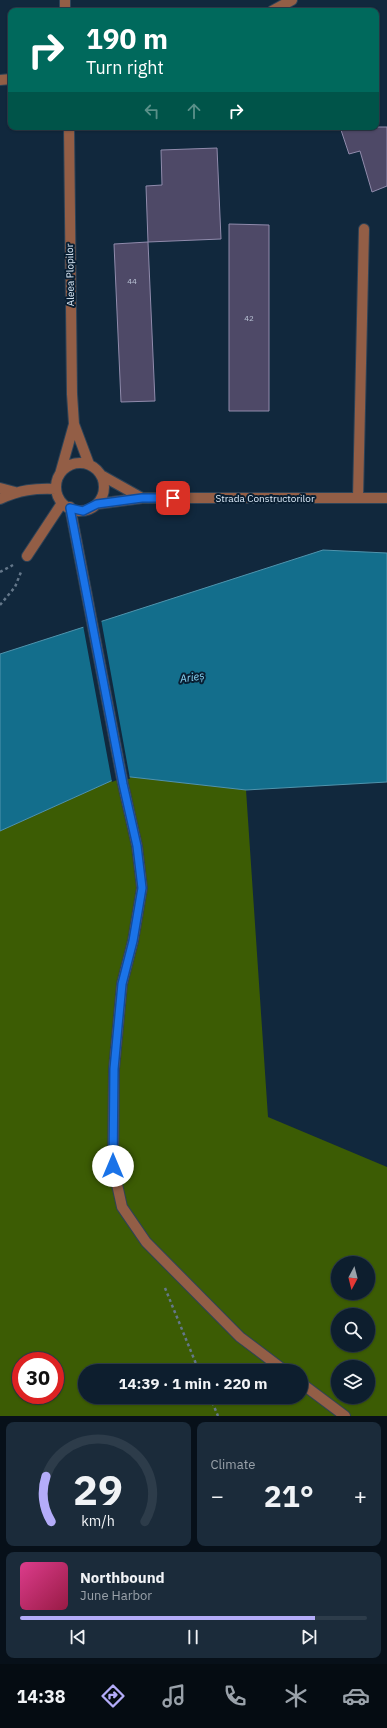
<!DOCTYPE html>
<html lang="en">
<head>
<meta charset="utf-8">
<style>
  :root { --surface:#0d1e2e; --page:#1b2b3a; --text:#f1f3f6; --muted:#9aa2aa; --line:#2d3c4a; --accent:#b4acf9 }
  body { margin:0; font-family:"IBM Plex Sans",sans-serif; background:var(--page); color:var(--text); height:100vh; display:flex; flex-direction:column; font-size:15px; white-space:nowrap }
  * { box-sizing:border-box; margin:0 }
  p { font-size:13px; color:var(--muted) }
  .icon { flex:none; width:22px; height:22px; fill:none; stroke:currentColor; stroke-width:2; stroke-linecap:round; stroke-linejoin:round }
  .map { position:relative; height:1416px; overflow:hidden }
  .panel { display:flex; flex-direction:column; gap:6px; padding:6px; background:#071019; flex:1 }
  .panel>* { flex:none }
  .hud { position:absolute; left:8px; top:8px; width:371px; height:122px; border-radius:8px; box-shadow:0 1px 3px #0004,0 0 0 1px var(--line); background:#00695c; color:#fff; overflow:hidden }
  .needle { width:26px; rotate:187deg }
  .fabs { position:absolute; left:331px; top:1256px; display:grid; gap:8px }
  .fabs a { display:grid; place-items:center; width:44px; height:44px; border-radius:50%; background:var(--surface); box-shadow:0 1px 3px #0004,0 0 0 1px var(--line); font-size:20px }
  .speed { position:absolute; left:12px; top:1352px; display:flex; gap:8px; font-size:20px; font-weight:700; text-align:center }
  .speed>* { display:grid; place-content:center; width:52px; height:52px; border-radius:50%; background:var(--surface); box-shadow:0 1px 3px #0004,0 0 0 1px var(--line); line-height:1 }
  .speed .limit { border:6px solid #d22; background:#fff; color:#111 }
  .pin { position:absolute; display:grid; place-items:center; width:34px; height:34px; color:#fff; margin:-17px; border-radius:8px; box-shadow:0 2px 6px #0006 }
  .me { position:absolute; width:44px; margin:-22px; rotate:0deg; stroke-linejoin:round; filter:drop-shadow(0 0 3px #0008) }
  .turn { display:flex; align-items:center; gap:14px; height:84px; padding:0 12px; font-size:18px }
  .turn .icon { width:52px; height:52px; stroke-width:2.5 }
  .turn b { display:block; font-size:28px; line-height:34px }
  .lanes { display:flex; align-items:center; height:38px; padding:0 12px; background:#0003; justify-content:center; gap:20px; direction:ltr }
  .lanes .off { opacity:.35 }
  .big { font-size:30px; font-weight:800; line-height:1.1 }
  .panel .tile { flex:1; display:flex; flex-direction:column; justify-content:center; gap:6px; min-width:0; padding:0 14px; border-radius:8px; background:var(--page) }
  .panel .dial { align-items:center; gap:0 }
  .dial svg { height:104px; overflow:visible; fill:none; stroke:var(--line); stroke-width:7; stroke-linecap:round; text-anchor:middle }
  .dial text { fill:var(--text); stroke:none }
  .song { display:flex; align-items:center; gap:12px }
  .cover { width:48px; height:48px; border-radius:6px; background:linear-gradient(135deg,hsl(330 70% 55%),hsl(340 70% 35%)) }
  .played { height:4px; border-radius:2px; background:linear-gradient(90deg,var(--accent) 85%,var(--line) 85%) }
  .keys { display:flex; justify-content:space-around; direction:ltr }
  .heat { display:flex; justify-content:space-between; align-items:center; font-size:22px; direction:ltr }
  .panel .tiles { flex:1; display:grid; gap:6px; grid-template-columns:1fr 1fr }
  .tile:last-child { grid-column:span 2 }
  .trip { position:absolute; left:78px; top:1364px; width:230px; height:40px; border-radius:20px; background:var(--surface); box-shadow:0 1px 3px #0004,0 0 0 1px var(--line); font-weight:800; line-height:40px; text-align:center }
  .tabs { display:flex; height:64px; justify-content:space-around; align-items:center; background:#050c12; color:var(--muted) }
  .tabs .icon { width:28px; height:28px }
  .tabs .on { color:var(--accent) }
  .tabs b { font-size:18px; color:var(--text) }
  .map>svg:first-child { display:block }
</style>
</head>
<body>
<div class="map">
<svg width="387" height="1416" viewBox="0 0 387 1416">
  <rect width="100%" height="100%" fill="#11283d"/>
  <path fill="#3c5c04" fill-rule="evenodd" d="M 122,776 L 246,790 L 268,1117 L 387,1167 L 387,1416 L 0,1416 L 0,831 ZM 338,1263 L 368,1263 L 368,1293 L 338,1293 ZM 338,1315 L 368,1315 L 368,1345 L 338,1345 ZM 21,1361 L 55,1361 L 55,1395 L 21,1395 ZM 338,1367 L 368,1367 L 368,1397 L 338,1397 ZM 85,1371 L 301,1371 L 301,1397 L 85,1397 Z"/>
  <path fill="#136e8c" stroke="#5094ad" d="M 323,550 L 387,553 L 387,782 L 246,790 L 122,776 L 0,831 L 0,654 Z"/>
  <path fill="#11283d" d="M 101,619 L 130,779 L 122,778 L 112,782 L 83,625 Z"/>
  <path fill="#4e4967" stroke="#908bac" d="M 340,127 L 387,127 L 387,186 L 372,192 L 360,151 L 349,154 Z
    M 217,148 L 221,239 L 148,242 L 146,186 L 162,185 L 161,150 Z
    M 229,224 L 269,225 L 269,411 L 229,411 Z
    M 148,242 L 155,401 L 121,402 L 114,244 Z"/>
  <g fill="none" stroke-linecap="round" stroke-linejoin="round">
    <g stroke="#2e4357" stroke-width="12">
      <path id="minor" d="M 65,0 L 65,11
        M 272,11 L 292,0
        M 0,80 L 11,79
        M 69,127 L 72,394 L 74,424 L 89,464
        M56 487a24 24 0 1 1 48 0a24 24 0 1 1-48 0Z
        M 60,474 L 74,424
        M 101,475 L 142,498
        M 0,488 L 15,492
        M 358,498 L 364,229
        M 0,499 C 19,490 35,488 56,489
        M 97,504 L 142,498 L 387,498
        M 70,507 L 123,784 L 137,846 L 142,888 L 133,941 L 122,984 L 114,1069 L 113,1166 L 122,1207 L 146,1242 L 240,1337 L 285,1371
        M 27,556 L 62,503
        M 301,1383 L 345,1416"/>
    </g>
    <path stroke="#64778a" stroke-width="2.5" stroke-dasharray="3 3" stroke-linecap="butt" d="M 0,572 L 13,565
      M 0,605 L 15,587 L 21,572
      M 165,1288 L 199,1371
      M 210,1397 L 218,1416"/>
    <use href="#minor" stroke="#935e46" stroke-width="10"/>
  </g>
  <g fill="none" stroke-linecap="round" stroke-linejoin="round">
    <g stroke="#114b97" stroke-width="10">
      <path id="route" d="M 113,1166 L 114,1069 L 118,1026 L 122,984 L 133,941 L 142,888 L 137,846 L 123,784 L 70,508 L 83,511 L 97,504 L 142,498 L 173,498"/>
    </g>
    <use href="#route" stroke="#1a73e8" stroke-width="7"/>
  </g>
  <g text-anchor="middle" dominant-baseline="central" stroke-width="4" stroke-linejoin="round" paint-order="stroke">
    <g font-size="8" fill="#bac3d5">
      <text x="132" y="281">44</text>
      <text x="249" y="318">42</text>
    </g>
    <g font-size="10" fill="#deecfa" stroke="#081e32">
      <text transform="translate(70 275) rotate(-91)">Aleea Plopilor</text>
      <text x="265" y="498">Strada Constructorilor</text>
    </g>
    <g font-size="11" font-style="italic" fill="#8ad5f4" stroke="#081e32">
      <text transform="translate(192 677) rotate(-9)">Arieș</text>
    </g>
  </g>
</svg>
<div class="fabs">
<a><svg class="needle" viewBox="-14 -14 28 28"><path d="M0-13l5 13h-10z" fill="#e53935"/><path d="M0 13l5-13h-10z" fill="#9aa2aa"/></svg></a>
<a><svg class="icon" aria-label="search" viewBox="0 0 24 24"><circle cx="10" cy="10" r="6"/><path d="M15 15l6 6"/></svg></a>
<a><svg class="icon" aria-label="layers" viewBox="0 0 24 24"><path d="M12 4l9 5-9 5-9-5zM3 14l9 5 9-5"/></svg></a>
</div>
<div class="speed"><div class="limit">30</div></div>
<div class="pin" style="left:173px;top:498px;background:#d93025"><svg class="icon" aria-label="arrive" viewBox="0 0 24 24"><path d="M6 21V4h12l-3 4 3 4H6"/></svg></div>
<svg class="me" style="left:113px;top:1166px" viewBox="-20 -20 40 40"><circle r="19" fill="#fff"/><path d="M0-13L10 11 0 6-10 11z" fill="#1a73e8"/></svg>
<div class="trip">14:39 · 1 min · 220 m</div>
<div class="hud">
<div class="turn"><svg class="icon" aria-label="right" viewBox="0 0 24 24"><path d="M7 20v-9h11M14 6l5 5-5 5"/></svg><div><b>190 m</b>Turn right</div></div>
<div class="lanes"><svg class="icon off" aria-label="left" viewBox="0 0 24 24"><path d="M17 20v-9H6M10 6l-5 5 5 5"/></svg><svg class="icon off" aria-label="ahead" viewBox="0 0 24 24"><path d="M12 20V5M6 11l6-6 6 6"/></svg><svg class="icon" aria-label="right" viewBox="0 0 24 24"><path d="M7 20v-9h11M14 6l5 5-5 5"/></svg></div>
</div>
</div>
<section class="panel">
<div class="tiles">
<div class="tile dial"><svg viewBox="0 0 100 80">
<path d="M14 69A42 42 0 1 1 86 69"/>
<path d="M14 69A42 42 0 0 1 10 34" stroke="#b4acf9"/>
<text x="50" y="56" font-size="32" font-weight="700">29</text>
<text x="50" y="72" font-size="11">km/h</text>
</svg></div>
<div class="tile"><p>Climate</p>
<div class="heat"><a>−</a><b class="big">21°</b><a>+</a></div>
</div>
<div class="tile">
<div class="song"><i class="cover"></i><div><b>Northbound</b><p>June Harbor</p></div></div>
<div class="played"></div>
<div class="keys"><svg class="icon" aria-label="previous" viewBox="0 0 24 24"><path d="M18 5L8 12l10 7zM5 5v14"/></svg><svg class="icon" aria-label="pause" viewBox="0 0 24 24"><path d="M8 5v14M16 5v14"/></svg><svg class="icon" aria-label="next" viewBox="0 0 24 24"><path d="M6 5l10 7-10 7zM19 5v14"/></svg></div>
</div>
</div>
</section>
<nav class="tabs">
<b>14:38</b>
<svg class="icon on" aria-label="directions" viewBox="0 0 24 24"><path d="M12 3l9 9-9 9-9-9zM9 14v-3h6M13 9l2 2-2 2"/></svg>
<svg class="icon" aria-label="music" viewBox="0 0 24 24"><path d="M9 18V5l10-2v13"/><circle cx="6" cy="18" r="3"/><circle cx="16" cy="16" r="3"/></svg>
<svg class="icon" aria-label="phone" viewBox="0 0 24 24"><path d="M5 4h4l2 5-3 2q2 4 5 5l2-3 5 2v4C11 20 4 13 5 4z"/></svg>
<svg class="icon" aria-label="climate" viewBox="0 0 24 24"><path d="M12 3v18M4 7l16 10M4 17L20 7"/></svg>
<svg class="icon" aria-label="car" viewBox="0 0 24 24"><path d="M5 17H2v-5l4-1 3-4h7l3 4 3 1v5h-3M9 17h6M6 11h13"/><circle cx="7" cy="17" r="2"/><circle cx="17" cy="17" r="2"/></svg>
</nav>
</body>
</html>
